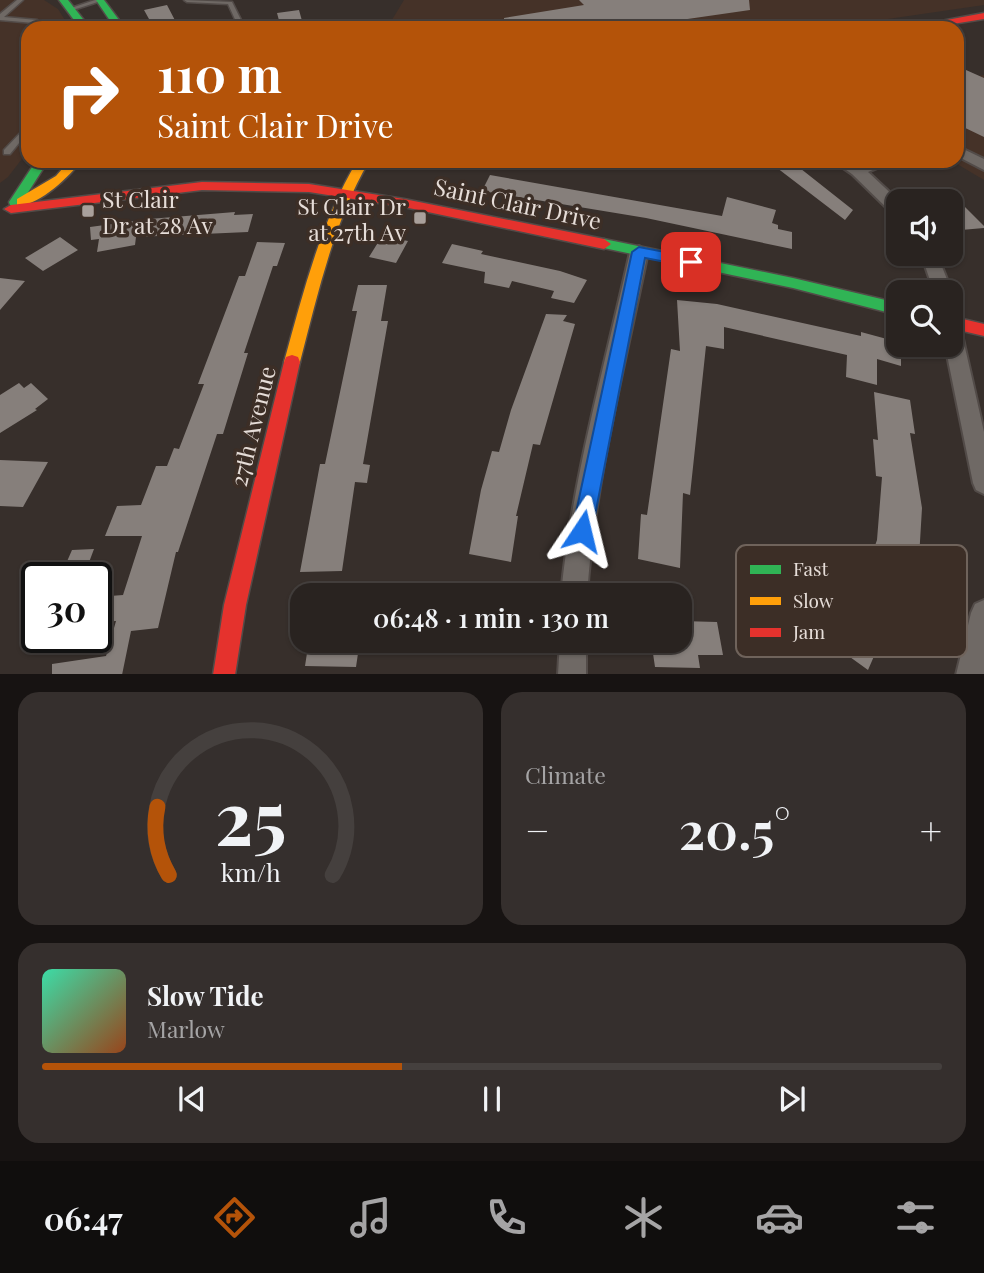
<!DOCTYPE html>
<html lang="en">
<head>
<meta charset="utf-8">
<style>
  :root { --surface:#292320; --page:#352f2d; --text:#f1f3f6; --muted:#a5a4a5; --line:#45403e; --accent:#b45309 }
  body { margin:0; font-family:"Playfair Display",serif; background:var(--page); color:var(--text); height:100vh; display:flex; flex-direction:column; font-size:26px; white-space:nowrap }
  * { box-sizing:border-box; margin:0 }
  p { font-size:23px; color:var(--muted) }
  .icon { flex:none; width:38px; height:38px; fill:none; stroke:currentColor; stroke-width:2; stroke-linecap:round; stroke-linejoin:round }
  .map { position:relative; height:674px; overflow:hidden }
  .sheet { display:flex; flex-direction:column; gap:18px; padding:18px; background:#171312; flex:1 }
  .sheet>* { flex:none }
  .guide { position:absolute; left:21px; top:21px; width:943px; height:147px; border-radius:21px; box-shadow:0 2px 5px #0004,0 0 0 2px var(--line); background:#b45309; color:#fff; overflow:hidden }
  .controls { position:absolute; left:886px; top:189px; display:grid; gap:14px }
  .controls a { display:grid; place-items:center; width:77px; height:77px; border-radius:14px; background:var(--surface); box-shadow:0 2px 5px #0004,0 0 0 2px var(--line); font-size:35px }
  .speed { position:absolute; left:21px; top:562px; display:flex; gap:14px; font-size:35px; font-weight:700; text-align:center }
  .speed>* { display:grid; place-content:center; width:91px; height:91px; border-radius:50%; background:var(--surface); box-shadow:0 2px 5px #0004,0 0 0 2px var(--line); line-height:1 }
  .speed .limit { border:4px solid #111; border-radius:10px; background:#fff; color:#111 }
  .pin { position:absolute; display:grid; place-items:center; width:60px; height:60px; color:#fff; margin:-30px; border-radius:14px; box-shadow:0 4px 10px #0006 }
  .me { position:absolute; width:77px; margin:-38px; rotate:10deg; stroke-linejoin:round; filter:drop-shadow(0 0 5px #0008) }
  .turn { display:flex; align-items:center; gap:24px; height:147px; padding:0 21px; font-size:32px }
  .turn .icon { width:91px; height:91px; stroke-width:2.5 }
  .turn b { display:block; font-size:49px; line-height:60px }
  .big { font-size:52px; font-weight:600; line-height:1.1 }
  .sheet .tile { flex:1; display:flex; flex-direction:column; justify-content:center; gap:10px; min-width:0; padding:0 24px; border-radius:21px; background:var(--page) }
  .sheet .dial { align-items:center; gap:0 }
  .dial svg { height:182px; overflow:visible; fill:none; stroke:var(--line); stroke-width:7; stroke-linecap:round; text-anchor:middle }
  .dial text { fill:var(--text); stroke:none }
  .song { display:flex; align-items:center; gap:21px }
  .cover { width:84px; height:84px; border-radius:10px; background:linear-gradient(135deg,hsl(160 70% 55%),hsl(20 70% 35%)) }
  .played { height:7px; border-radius:4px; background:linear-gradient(90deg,var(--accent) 40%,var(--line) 40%) }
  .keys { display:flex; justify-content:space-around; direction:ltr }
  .heat { display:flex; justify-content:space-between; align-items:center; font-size:38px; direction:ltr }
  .sheet .tiles { flex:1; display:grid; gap:18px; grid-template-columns:1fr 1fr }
  .tile:last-child { grid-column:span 2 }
  .trip { position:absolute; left:290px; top:583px; width:402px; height:70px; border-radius:21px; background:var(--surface); box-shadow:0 2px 5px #0004,0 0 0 2px var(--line); font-weight:600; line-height:70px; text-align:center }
  .menu { display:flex; height:112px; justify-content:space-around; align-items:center; background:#100e0d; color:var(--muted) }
  .menu .icon { width:49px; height:49px }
  .menu .current { color:var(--accent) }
  .menu b { font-size:32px; color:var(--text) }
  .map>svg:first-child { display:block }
</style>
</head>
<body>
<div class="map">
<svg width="984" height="675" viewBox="0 0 984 675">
  <rect width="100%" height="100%" fill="#372f2b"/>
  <path fill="#453228" d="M 0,0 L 44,0 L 58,9 L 70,28 L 28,28 L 28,151 L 8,177 L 0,183 Z
    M 404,0 L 984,0 L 984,5 L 826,28 L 387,28 Z
    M 984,75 L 984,180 L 952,161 L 957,161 L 957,80 Z"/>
  <path fill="#867f7b" d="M 579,0 L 749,0 L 750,10 L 625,28 L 589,28 L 584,23 L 547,28 L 504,28 L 504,18 L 584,5 Z
    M 167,5 L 179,28 L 154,28 L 144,10 Z
    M 299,10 L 304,28 L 281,28 L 277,13 Z
    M 957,66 L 984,78 L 984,137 L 957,124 Z
    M 768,161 L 791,161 L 853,210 L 845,220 Z
    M 490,175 L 722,216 L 727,197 L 776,210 L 772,223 L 778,225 L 778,229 L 792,232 L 792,249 L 646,218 L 482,191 Z
    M 950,192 L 984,226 L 984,228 L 961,230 L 950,219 Z
    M 235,212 L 234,215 L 253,214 L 248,232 L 136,237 L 135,245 L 97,252 L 99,239 L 91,240 L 90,227 L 149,219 Z
    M 382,236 L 408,241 L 396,263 L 369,257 Z
    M 60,237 L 78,250 L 43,271 L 25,258 Z
    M 257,242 L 285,243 L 277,266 L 273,266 L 244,353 L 248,353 L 223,434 L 217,434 L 178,552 L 176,552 L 158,628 L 131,631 L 122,675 L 52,675 L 52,664 L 106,656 L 116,621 L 103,622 L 110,596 L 123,595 L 142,536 L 105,536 L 117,506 L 141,505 L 156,466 L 167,466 L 174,448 L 179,449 L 204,384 L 198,384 L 239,276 L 245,276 Z
    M 452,244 L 483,251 L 481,254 L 560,271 L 587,280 L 574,303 L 551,298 L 554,291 L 512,281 L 509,288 L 484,283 L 485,272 L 442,263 Z
    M 0,278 L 25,281 L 0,310 Z
    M 358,285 L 387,285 L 381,321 L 388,321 L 363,464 L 370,465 L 367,483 L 355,482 L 342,571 L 300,572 L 320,464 L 325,464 L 357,311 L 352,311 Z
    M 677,300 L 717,304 L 861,336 L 861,332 L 898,342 L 898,345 L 901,345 L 901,366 L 877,359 L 877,385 L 846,377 L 847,355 L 724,327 L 724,349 L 706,346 L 690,495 L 683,493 L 680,568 L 638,559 L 641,514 L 647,515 L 671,349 L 680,351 Z
    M 546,314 L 567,315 L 563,321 L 575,324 L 540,445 L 533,444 L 516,516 L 518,516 L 511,562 L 469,554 L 481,490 L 492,451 L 499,452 L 511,410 Z
    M 19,383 L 24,388 L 31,383 L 48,399 L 35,409 L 37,410 L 0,433 L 0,395 Z
    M 874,392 L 910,400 L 915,434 L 910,433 L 922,508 L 919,558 L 902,612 L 895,608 L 868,670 L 825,639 L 845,599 L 854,605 L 877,540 L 882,477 L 876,476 L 873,439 L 878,440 Z
    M 0,460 L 48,462 L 23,507 L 0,506 Z
    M 94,549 L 88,565 L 65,566 L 72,550 Z
    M 681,621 L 717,622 L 723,655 L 698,655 L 700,668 L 655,667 L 651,640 L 681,640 Z
    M 309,640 L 360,640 L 356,667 L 305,666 Z"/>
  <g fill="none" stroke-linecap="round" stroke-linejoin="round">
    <g stroke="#524b48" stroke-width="3">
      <path id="lane" d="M 17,0 L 23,0 L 4,17 L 37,20 L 48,28 L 41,28 L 34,23 L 0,20 L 0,14 Z
        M 95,0 L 104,0 L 73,10 L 68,9 Z
        M 184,0 L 232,2 L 245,28 L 239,28 L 228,4 L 187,2 Z
        M 28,126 L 28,132 L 10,154 L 4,154 L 4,150 L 26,127 Z"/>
    </g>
    <g stroke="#524b48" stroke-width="4">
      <path id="street" d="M 957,146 L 984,159 L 984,170 L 957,156 Z
        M 833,161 L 851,161 L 858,166 L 872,161 L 894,161 L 868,172 L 899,201 L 898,214 L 892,213 L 852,174 Z
        M 639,246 L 648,252 C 625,365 595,480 587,595 L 561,595 C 572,479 605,365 630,252 Z
        M 921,254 L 937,254 L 952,292 L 950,295 L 950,292 L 934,292 Z
        M 950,314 L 957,316 L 959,321 L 984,432 L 984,494 L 976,490 L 973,483 L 945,345 L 950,345 Z
        M 984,600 L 984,675 L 956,675 L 971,613 L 975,604 Z
        M 560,640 L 586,640 L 586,675 L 558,675 Z"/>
    </g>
    <g stroke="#524b48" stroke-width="3">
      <path id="fast" d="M 59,0 L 68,0 L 90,28 L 80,28 Z
        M 96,0 L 104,0 L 125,28 L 115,28 Z
        M 36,161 L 48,161 L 20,205 L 10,205 L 9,202 Z
        M 604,239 L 793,278 L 898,303 L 898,315 L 793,288 L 599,247 L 597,244 Z"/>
    </g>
    <g stroke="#524b48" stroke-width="3">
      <path id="slow" d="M 69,161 L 81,161 C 70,176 37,208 17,205 L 17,199 L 56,176 Z
        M 357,161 L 369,161 C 333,224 318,293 300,362 L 298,367 L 286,367 L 284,362 C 303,293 320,224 357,161 Z"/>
    </g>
    <g stroke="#524b48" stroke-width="3">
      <path id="jam" d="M 984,13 L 984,19 L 927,28 L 904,28 Z
        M 202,182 L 309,184 L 404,199 L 604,239 L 611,244 L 604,249 L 404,207 L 309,192 L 202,190 L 11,213 L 4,209 L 11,205 Z
        M 950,316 L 984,324 L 984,336 L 950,328 Z
        M 292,355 L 298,357 L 300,362 L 246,605 L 235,675 L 213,675 L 224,605 L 284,362 L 286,357 Z"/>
    </g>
    <use href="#lane" fill="#6f6965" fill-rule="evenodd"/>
    <use href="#street" fill="#6f6965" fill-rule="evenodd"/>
    <use href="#fast" fill="#30b455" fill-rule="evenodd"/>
    <use href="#slow" fill="#ff9f0a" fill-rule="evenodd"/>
    <use href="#jam" fill="#e5322d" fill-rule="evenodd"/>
  </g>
  <path fill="#1a73e8" stroke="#114b97" stroke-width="2" d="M 639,247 L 691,257 L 698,262 L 691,267 L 645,258 L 592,531 L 589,538 L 582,541 L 575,538 L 572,531 L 632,252 Z"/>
  <g fill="#a9a09b" stroke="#3c2e26" stroke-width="2.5">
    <rect x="81" y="204" width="14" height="14" rx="3.5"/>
    <rect x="413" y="211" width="14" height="14" rx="3.5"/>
  </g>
  <g text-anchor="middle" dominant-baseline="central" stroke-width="7" stroke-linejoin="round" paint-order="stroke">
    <g font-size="23" fill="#e6ddd8" stroke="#3c2e26" text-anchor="start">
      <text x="102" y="198">St Clair<tspan x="102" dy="26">Dr at 28 Av</tspan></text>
      <text x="406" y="205" text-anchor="end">St Clair Dr<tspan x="406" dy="26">at 27th Av</tspan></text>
    </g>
    <g font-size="23" fill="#e6ddd8" stroke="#3c2e26">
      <text transform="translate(518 203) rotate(12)">Saint Clair Drive</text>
      <text transform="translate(252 426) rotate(-76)">27th Avenue</text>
    </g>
  </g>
  <rect x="736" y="545" width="231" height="112" rx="10" fill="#3c2e26" stroke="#6f635b" stroke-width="2"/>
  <rect x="750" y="565" width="31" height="9" fill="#30b455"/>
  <rect x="750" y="597" width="31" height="8" fill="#ff9f0a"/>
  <rect x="750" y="628" width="31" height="9" fill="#e5322d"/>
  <g font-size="19" fill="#e6ddd8">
    <text x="793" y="576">Fast</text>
    <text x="793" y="608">Slow</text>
    <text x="793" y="639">Jam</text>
  </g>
</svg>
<div class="controls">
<a><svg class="icon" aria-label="sound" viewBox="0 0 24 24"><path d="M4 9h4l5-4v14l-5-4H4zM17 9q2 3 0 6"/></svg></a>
<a><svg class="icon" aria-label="search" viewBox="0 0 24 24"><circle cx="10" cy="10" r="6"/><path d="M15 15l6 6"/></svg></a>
</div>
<div class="speed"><div class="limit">30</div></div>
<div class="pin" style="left:691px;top:262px;background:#d93025"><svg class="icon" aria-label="arrive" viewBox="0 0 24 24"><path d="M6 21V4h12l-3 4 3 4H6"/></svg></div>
<svg class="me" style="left:582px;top:531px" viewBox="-20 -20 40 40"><path d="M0-17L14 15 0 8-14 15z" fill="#1a73e8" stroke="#fff" stroke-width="4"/></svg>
<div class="trip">06:48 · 1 min · 130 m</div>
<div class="guide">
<div class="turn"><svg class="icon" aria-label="right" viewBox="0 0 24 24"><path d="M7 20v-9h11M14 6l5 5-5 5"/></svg><div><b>110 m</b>Saint Clair Drive</div></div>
</div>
</div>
<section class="sheet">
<div class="tiles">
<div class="tile dial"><svg viewBox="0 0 100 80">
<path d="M14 69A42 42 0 1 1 86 69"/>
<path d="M14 69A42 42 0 0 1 9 39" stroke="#b45309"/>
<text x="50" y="56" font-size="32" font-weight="700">25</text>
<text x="50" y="72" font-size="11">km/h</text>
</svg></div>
<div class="tile"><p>Climate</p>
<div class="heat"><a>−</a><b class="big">20.5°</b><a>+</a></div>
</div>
<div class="tile">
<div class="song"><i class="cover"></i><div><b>Slow Tide</b><p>Marlow</p></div></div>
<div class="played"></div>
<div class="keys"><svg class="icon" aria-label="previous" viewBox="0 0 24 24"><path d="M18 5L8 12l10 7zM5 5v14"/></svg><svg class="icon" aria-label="pause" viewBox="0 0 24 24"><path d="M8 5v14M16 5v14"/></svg><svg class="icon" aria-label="next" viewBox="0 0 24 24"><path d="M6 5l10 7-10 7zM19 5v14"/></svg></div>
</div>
</div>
</section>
<nav class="menu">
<b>06:47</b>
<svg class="icon current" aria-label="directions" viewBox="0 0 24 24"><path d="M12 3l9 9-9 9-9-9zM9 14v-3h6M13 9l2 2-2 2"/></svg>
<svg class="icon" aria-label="music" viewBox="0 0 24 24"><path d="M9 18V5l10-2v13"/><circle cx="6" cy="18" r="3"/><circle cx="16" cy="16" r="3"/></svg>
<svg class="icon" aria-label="phone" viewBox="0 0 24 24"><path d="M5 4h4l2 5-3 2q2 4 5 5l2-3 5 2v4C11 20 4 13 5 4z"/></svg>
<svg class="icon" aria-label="climate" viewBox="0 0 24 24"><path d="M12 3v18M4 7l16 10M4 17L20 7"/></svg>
<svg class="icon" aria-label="car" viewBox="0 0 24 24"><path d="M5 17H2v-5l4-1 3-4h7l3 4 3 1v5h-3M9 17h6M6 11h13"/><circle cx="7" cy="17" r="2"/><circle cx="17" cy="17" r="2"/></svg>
<svg class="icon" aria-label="filters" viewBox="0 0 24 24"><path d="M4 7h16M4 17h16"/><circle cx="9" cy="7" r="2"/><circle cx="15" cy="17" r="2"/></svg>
</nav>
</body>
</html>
